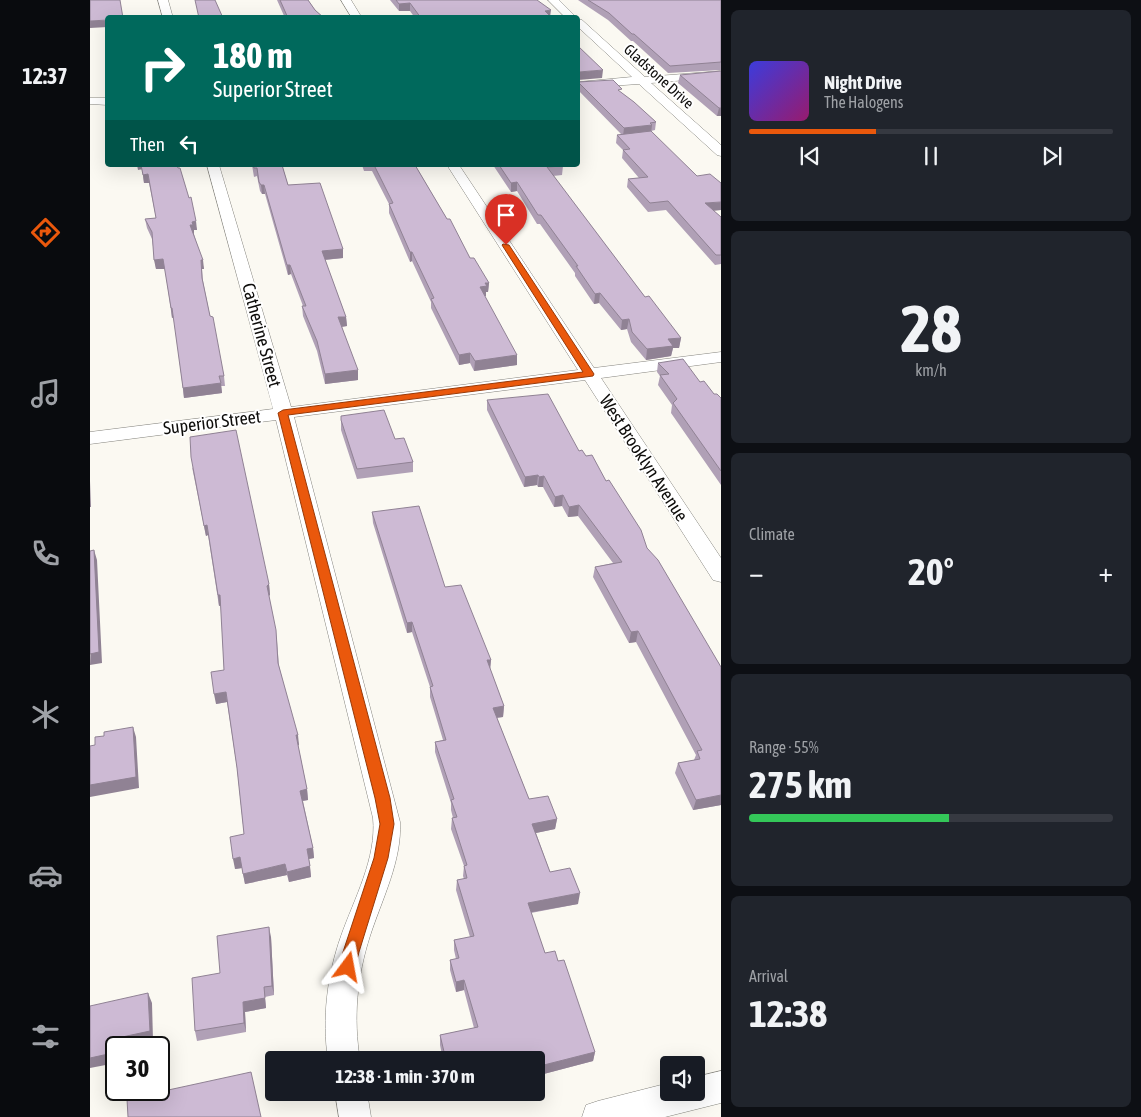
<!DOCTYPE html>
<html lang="en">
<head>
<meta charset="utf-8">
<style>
  :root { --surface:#171b24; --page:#20242c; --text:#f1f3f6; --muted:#9ea1a6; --line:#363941; --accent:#ea580c }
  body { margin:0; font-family:"Asap Condensed",sans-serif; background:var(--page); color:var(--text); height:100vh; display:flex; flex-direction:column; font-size:19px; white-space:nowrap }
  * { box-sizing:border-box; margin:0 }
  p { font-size:16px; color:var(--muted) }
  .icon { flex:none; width:28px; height:28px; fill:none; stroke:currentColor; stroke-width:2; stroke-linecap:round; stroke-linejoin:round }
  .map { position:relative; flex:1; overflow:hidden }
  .drawer { display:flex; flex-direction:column; gap:10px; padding:10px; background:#0d0f14; width:420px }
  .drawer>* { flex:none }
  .banner { position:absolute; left:15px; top:15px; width:475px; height:152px; border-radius:5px; box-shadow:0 5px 20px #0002; background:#00695c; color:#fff; overflow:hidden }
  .tools { position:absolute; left:570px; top:1056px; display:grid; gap:10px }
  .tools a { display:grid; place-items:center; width:45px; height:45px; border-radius:5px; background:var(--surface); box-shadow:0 5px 20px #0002; font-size:25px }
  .speed { position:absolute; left:15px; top:1036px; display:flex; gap:10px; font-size:25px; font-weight:700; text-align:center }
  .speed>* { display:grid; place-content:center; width:65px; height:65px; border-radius:50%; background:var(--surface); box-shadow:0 5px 20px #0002; line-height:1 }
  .speed .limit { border:2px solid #111; border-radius:8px; background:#fff; color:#111 }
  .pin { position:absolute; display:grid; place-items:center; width:42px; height:42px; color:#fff; margin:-51px -21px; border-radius:50% 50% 50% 0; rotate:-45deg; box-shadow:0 0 5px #0007 }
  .pin .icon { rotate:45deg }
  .me { position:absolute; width:55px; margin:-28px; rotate:13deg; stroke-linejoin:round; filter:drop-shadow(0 0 4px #0008) }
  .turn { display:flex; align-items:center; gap:18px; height:105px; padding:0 25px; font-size:22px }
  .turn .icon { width:65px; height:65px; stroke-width:2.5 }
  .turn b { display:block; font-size:35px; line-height:42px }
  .then { display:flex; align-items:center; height:48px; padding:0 25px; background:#0003; gap:10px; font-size:19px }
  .big { font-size:38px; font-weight:700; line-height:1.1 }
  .drawer .card { flex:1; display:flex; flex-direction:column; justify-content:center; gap:8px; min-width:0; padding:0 18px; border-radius:8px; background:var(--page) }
  .drawer .dial { align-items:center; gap:0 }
  .dial b { font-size:65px; line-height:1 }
  .song { display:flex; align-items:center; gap:15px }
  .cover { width:60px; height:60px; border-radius:8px; background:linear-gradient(135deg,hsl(240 70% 55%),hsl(320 70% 35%)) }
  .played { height:5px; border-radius:2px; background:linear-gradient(90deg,var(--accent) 35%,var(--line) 35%) }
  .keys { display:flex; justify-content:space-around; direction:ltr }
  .heat { display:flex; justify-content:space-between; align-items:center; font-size:28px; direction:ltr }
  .charge { height:8px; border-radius:4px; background:linear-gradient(90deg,#34c759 55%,var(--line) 0) }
  .trip { position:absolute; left:175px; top:1051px; width:280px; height:50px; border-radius:5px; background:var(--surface); box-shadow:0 5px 20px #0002; font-weight:700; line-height:50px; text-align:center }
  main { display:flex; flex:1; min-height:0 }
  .tab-bar { display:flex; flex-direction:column; width:90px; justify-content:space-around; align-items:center; background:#090b0e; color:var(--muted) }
  .tab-bar .icon { width:35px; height:35px }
  .tab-bar .selected { color:var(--accent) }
  .tab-bar b { font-size:22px; color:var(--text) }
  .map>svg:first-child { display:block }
</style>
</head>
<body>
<main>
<nav class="tab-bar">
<b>12:37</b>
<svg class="icon selected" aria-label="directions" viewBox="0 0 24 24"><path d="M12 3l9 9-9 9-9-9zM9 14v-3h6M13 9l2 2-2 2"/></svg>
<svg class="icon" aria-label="music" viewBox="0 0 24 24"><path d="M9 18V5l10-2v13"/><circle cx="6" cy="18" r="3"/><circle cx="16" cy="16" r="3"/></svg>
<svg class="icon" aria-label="phone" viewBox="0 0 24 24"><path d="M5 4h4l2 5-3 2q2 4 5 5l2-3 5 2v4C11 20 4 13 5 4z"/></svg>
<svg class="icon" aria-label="climate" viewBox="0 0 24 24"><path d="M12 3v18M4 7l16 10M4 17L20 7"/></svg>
<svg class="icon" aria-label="car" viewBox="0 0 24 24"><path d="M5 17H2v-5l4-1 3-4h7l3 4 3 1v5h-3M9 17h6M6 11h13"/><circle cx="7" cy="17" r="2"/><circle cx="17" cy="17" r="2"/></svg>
<svg class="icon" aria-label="filters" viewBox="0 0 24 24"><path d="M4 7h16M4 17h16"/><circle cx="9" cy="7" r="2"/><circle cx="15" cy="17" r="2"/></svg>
</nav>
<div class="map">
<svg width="631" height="1117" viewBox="0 0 631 1117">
  <rect width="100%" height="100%" fill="#fbf9f2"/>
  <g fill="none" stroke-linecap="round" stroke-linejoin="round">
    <g stroke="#85847e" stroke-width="1">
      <path id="minor" d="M 68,0 L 78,0 L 83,18 L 73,18 Z
        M 251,0 L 261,0 L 272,18 L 262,18 Z
        M 458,0 L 469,0 L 487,18 L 476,18 Z
        M 488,19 L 492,20 L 555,77 L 631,71 L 631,77 L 561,83 L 631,145 L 631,156 L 627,155 L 549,84 L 488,88 L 488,82 L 542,77 L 488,27 Z
        M 0,98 L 18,98 L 18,105 L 0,104 Z
        M 117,165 L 129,165 L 201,407 L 488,370 L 357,165 L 369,165 L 504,368 L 631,352 L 631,362 L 511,378 L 631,558 L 631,582 L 623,580 L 495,380 L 204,417 L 310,822 C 312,861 292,899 280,936 C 267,976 263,1018 270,1060 L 238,1060 C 232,1018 237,976 251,936 C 264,899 287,858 283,818 L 186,420 L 0,444 L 0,432 L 183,409 Z
        M 631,1071 L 631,1103 L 575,1117 L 492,1117 L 496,1105 L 508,1101 L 579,1083 L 579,1092 L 606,1092 L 606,1077 Z
        M 245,1092 L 277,1092 L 281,1117 L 249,1117 Z"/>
    </g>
    <use href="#minor" fill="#fff" fill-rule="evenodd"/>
  </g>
  <path fill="#b0a0b6" d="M 187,0 L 218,0 L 225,10 L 234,18 L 195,18 Z
    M 300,0 L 447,0 L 462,18 L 325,18 L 320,11 L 309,11 Z
    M 488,0 L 631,0 L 631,70 L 578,73 L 543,41 L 541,41 L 518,20 Z
    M 631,71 L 631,116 L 627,116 L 588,83 L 590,75 Z
    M 488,82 L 532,93 L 566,122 L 565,130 L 561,131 L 561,132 L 624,211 L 631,217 L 631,264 L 625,265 L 576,210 L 558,212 L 537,187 L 538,179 L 549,178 L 532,158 L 533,150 L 526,143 L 527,135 L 531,134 L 488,90 Z
    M 87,165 L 107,230 L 104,230 L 104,234 L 114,269 L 112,269 L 113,281 L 120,316 L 134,376 L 135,386 L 131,386 L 132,393 L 94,398 L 84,317 L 82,318 L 75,269 L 66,269 L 62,239 L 57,228 L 55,219 L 66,218 L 59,183 L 54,183 L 52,169 L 48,170 Z
    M 162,165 L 192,165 L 198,185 L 253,249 L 253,258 L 235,260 L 256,317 L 257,326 L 252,327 L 268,380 L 235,384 L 227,351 L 213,316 L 212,306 L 213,306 L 201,274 L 198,275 L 175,194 L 172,194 L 170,191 L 167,176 L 164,177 Z
    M 272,165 L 325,165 L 380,258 L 399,283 L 398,292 L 396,292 L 396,296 L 395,296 L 427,365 L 384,371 L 380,363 L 369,365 L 341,308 L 341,302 L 322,261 L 320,262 L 299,213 L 299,204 L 282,171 L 274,171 Z
    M 403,165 L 472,165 L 473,166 L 472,175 L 463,176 L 555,297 L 591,338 L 589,348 L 583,348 L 581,356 L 556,360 L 541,342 L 537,329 L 531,330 L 509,303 L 504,304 L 485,276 L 485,273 L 450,224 L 447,224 L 427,191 L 421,192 Z
    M 568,363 L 610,382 L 624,394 L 631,398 L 631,485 L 581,413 L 582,405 L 568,385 L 570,376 L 567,372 Z
    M 397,400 L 489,451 L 496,456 L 516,481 L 557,548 L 631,667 L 631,805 L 603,810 L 585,773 L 588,763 L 604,760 L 606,755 L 546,642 L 539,643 L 503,577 L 505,567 L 523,563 L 488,516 L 478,517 L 472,506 L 464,507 L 453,487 L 448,487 L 447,485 L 434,487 L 397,410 Z
    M 251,420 L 305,439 L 323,462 L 323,472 L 267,479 L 251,430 Z
    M 102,467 L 179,584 L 180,595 L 179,596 L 187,641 L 189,666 L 209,745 L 208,745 L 217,789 L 218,800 L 213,801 L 223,848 L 224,858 L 219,859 L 221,877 L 199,882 L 197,875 L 155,884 L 152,868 L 145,869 L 154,834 L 147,768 L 137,702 L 126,704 L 134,670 L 131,605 L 129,606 L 118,535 L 116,536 Z
    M 282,512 L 355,587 L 401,660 L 400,669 L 414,706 L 413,717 L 407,718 L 439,799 L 467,819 L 465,829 L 446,833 L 460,872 L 488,904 L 441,913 L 455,953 L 468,961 L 505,1052 L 503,1061 L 446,1076 L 446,1060 L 353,1060 L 350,1045 L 350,1035 L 384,1028 L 374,990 L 366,992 L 360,970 L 360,960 L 366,959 L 364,950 L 364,940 L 380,937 L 366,890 L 367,880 L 374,879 L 373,876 L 374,866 L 361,829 L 362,818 L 363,818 L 361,810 L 361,803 L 345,752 L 345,742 L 353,740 L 340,697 L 340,687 L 322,632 L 317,633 L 283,523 Z
    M 181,937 L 184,995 L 175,997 L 176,1008 L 155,1012 L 156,1032 L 107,1041 L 105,1031 L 130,973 Z"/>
  <path fill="#908294" d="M 320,3 L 320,11 L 309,11 L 309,4 Z
    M 461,10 L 460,17 L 455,11 Z
    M 18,20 L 18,27 L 0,28 L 0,21 Z
    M 513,70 L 512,78 L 488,80 L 488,83 L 489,72 Z
    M 629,108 L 631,108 L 631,116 L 627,116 Z
    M 562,125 L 561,134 L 533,136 L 534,128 Z
    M 47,165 L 51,165 L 52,169 L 48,170 Z
    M 58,174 L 59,183 L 54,183 L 53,175 Z
    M 427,182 L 427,191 L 421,192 L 421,183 Z
    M 171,185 L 174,185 L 175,194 L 172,194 Z
    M 631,202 L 631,210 L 614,212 L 615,203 Z
    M 106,221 L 107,230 L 104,230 L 104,234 L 102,234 L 100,225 L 102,222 Z
    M 253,249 L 253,258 L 232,260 L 232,251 Z
    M 320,252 L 322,252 L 322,261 L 320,262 Z
    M 73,259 L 75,269 L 66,269 L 64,260 Z
    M 111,260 L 113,260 L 114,269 L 112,269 Z
    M 197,265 L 200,265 L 201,274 L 198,275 Z
    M 395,283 L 399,283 L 398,292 L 396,292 L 396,296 L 390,296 L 390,287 Z
    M 510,293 L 509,303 L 504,304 L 505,294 Z
    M 81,308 L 82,308 L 84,317 L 82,318 Z
    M 248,317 L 256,317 L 257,326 L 249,327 Z
    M 539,319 L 537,329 L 531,330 L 532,320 Z
    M 591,338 L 589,348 L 583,348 L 581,356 L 556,360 L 557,349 L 578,339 Z
    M 380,353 L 380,363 L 369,365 L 369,355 Z
    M 427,355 L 427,365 L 384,371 L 385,361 Z
    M 268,370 L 268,380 L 235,384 L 235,374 Z
    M 131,383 L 132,393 L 94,398 L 93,388 Z
    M 448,475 L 447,485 L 434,487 L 435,477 Z
    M 454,476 L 453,487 L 448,487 L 449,477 Z
    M 0,481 L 1,507 L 0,507 Z
    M 473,495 L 472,506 L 464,507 L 465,497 Z
    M 489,505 L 488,516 L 478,517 L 479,507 Z
    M 117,525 L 118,535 L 116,536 L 114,526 Z
    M 4,550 L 7,560 L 12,663 L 0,665 Z
    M 179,584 L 180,595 L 178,596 L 177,586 Z
    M 128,595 L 130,595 L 132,605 L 129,606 Z
    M 322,622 L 322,632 L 317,633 L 317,623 Z
    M 548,631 L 546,642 L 539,643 L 541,632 Z
    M 397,660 L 401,660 L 400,670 Z
    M 136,692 L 137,702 L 126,704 L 124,694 Z
    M 414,706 L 413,717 L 402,718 L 403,708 Z
    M 43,727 L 46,737 L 49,788 L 0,797 L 0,785 Z
    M 206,735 L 208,735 L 209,745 L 207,746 Z
    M 217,789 L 218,800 L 211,801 L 210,791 Z
    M 631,795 L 631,805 L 603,810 L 606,800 Z
    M 467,819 L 465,829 L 441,834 L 442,824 Z
    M 223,848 L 224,858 L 218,859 L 217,849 Z
    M 150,857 L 152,868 L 145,869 L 143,859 Z
    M 195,864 L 197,875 L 155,884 L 153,874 Z
    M 220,866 L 221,877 L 199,882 L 197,872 Z
    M 490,893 L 488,904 L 437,913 L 438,903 Z
    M 179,927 L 181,937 L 184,995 L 182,986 Z
    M 374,980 L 374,990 L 366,992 L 366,982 Z
    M 174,987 L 176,1008 L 155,1012 L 156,1032 L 154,1023 L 153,1002 Z
    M 58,993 L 62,1003 L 63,1040 L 26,1048 L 26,1063 L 0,1068 L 0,1058 L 23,1039 Z
    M 505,1052 L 503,1061 L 446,1076 L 446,1067 Z"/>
  <path fill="#cdbad4" stroke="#908294" d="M 0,0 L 30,0 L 33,18 L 18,18 L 18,20 L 0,21 Z
    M 105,0 L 125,0 L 133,18 L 109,18 Z
    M 190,0 L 218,0 L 225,10 L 234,18 L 198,18 Z
    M 306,0 L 447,0 L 461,10 L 455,11 L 462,18 L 331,18 L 320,3 L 309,4 Z
    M 498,0 L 631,0 L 631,62 L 580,66 L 544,34 L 542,34 L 519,13 Z
    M 488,46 L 513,70 L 489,72 L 488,80 Z
    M 631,71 L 631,108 L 629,108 L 590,75 Z
    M 523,80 L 532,89 L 528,90 L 544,102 L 566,122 L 560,123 L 562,125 L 534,128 L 488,82 Z
    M 561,131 L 607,176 L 620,174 L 631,183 L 631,202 L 615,203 L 631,217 L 631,255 L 626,255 L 578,201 L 560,203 L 538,179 L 558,177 L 533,150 L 540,149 L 527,135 Z
    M 51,165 L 87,165 L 88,168 L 90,168 L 99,198 L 101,197 L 106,221 L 102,222 L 103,225 L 100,225 L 113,260 L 111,260 L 112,278 L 120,316 L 123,317 L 134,376 L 129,376 L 131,383 L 93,388 L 82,308 L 81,308 L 73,259 L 64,260 L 62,232 L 55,219 L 66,218 L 58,174 L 53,175 Z
    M 163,165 L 192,165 L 198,185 L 230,183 L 253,249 L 232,251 L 256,317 L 248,317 L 268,370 L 235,374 L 227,341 L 212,306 L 216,306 L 200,265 L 197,265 L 174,185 L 171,185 L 169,182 L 167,168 L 164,168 Z
    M 284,165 L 325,165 L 357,219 L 360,219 L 380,258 L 384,258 L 399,283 L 395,283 L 397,286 L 390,287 L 427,355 L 385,361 L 380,353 L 369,355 L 341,299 L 344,298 L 322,252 L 320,252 L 299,204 L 303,203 Z
    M 409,165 L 472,165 L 473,166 L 457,167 L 555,297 L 559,296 L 591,338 L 578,339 L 583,346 L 557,349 L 542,332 L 539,319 L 532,320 L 510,293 L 505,294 L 486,266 L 488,266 L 451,215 L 448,215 L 427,182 L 421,183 Z
    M 593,359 L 610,382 L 614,381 L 624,394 L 627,394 L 631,398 L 631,471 L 583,403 L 587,399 L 570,375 L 579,374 L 568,363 Z
    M 458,394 L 489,451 L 492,450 L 496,456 L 502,455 L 516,481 L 519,480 L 551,530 L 557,548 L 568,560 L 631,667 L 631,795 L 606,800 L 588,763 L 610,759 L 607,751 L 612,750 L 548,631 L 541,632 L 505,567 L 532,562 L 489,505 L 479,507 L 473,495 L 465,497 L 454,476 L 449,477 L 448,475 L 435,477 L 397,400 Z
    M 294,410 L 305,439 L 314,438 L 323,462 L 267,469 L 251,420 L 251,416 Z
    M 146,430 L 179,584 L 177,586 L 186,630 L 188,663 L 208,735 L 206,735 L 217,789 L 210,791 L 223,848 L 217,849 L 220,866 L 197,872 L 195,864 L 153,874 L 150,857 L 143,859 L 140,837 L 154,834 L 147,768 L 136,692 L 124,694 L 121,672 L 134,670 L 130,595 L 128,595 L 117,525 L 114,526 L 101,457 L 100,437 Z
    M 329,506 L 355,587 L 371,585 L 401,660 L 397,660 L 414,706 L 403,708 L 439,799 L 458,796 L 467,819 L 442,824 L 460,872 L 480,868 L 490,893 L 438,903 L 455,953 L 465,951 L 468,961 L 474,960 L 505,1052 L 446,1067 L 446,1060 L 356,1060 L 350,1035 L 388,1027 L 374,980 L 366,982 L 360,960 L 369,958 L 364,940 L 384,936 L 367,880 L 377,878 L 374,866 L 377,865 L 362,818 L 367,817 L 361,800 L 364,799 L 345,742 L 356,740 L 340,687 L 343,686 L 322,622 L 317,623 L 282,512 Z
    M 4,550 L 9,652 L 0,654 L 0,551 Z
    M 43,727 L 46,777 L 0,785 L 0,746 L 5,745 L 5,737 L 14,736 L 14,732 Z
    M 179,927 L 182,986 L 174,987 L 175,998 L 153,1002 L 154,1023 L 105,1031 L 102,978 L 130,973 L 127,936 Z
    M 58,993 L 60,1031 L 23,1039 L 23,1053 L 0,1058 L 0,1006 Z
    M 161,1072 L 171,1117 L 38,1117 L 37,1099 Z"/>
  <path fill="#ea580c" stroke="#983908" d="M 413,244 L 419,245 L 504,374 L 503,376 L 198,415 L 300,798 L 304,824 L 298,858 L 269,952 L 264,972 L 258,975 L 252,972 L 250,967 L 253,952 L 284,858 L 290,824 L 285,798 L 188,413 L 193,410 L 493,372 L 412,245 Z"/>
  <g text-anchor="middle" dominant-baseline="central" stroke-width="4" stroke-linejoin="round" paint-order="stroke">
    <g font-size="15" fill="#0e0d0b" stroke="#fff">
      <text transform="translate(569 76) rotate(42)">Gladstone Drive</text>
    </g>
    <g font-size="18" fill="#0e0d0b" stroke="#fff">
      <text transform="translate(172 335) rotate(75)">Catherine Street</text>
      <text transform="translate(122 422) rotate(-7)">Superior Street</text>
      <text transform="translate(554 458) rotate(57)">West Brooklyn Avenue</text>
    </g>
  </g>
</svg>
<div class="tools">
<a><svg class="icon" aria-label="sound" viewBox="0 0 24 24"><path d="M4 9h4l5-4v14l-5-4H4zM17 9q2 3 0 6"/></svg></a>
</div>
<div class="speed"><div class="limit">30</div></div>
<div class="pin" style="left:416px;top:245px;background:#d93025"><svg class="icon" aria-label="arrive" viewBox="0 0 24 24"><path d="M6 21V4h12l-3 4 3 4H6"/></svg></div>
<svg class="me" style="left:258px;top:967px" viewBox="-20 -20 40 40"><path d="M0-17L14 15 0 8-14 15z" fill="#ea580c" stroke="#fff" stroke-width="4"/></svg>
<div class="trip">12:38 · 1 min · 370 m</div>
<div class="banner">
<div class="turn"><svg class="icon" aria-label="right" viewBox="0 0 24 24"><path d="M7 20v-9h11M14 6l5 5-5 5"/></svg><div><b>180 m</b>Superior Street</div></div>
<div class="then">Then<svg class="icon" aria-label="left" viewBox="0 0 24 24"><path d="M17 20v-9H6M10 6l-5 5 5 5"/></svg></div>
</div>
</div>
<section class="drawer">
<div class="card">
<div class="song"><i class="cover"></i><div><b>Night Drive</b><p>The Halogens</p></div></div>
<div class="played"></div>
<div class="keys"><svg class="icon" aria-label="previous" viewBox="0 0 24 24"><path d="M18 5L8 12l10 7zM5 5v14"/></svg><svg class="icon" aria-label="pause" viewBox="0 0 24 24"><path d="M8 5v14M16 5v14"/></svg><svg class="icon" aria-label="next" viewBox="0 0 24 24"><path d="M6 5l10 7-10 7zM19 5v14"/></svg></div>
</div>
<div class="card dial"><b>28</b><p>km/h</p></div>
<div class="card"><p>Climate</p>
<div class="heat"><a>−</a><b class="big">20°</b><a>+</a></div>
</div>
<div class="card"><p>Range · 55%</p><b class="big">275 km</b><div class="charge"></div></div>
<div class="card"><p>Arrival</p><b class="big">12:38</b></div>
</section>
</main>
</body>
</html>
